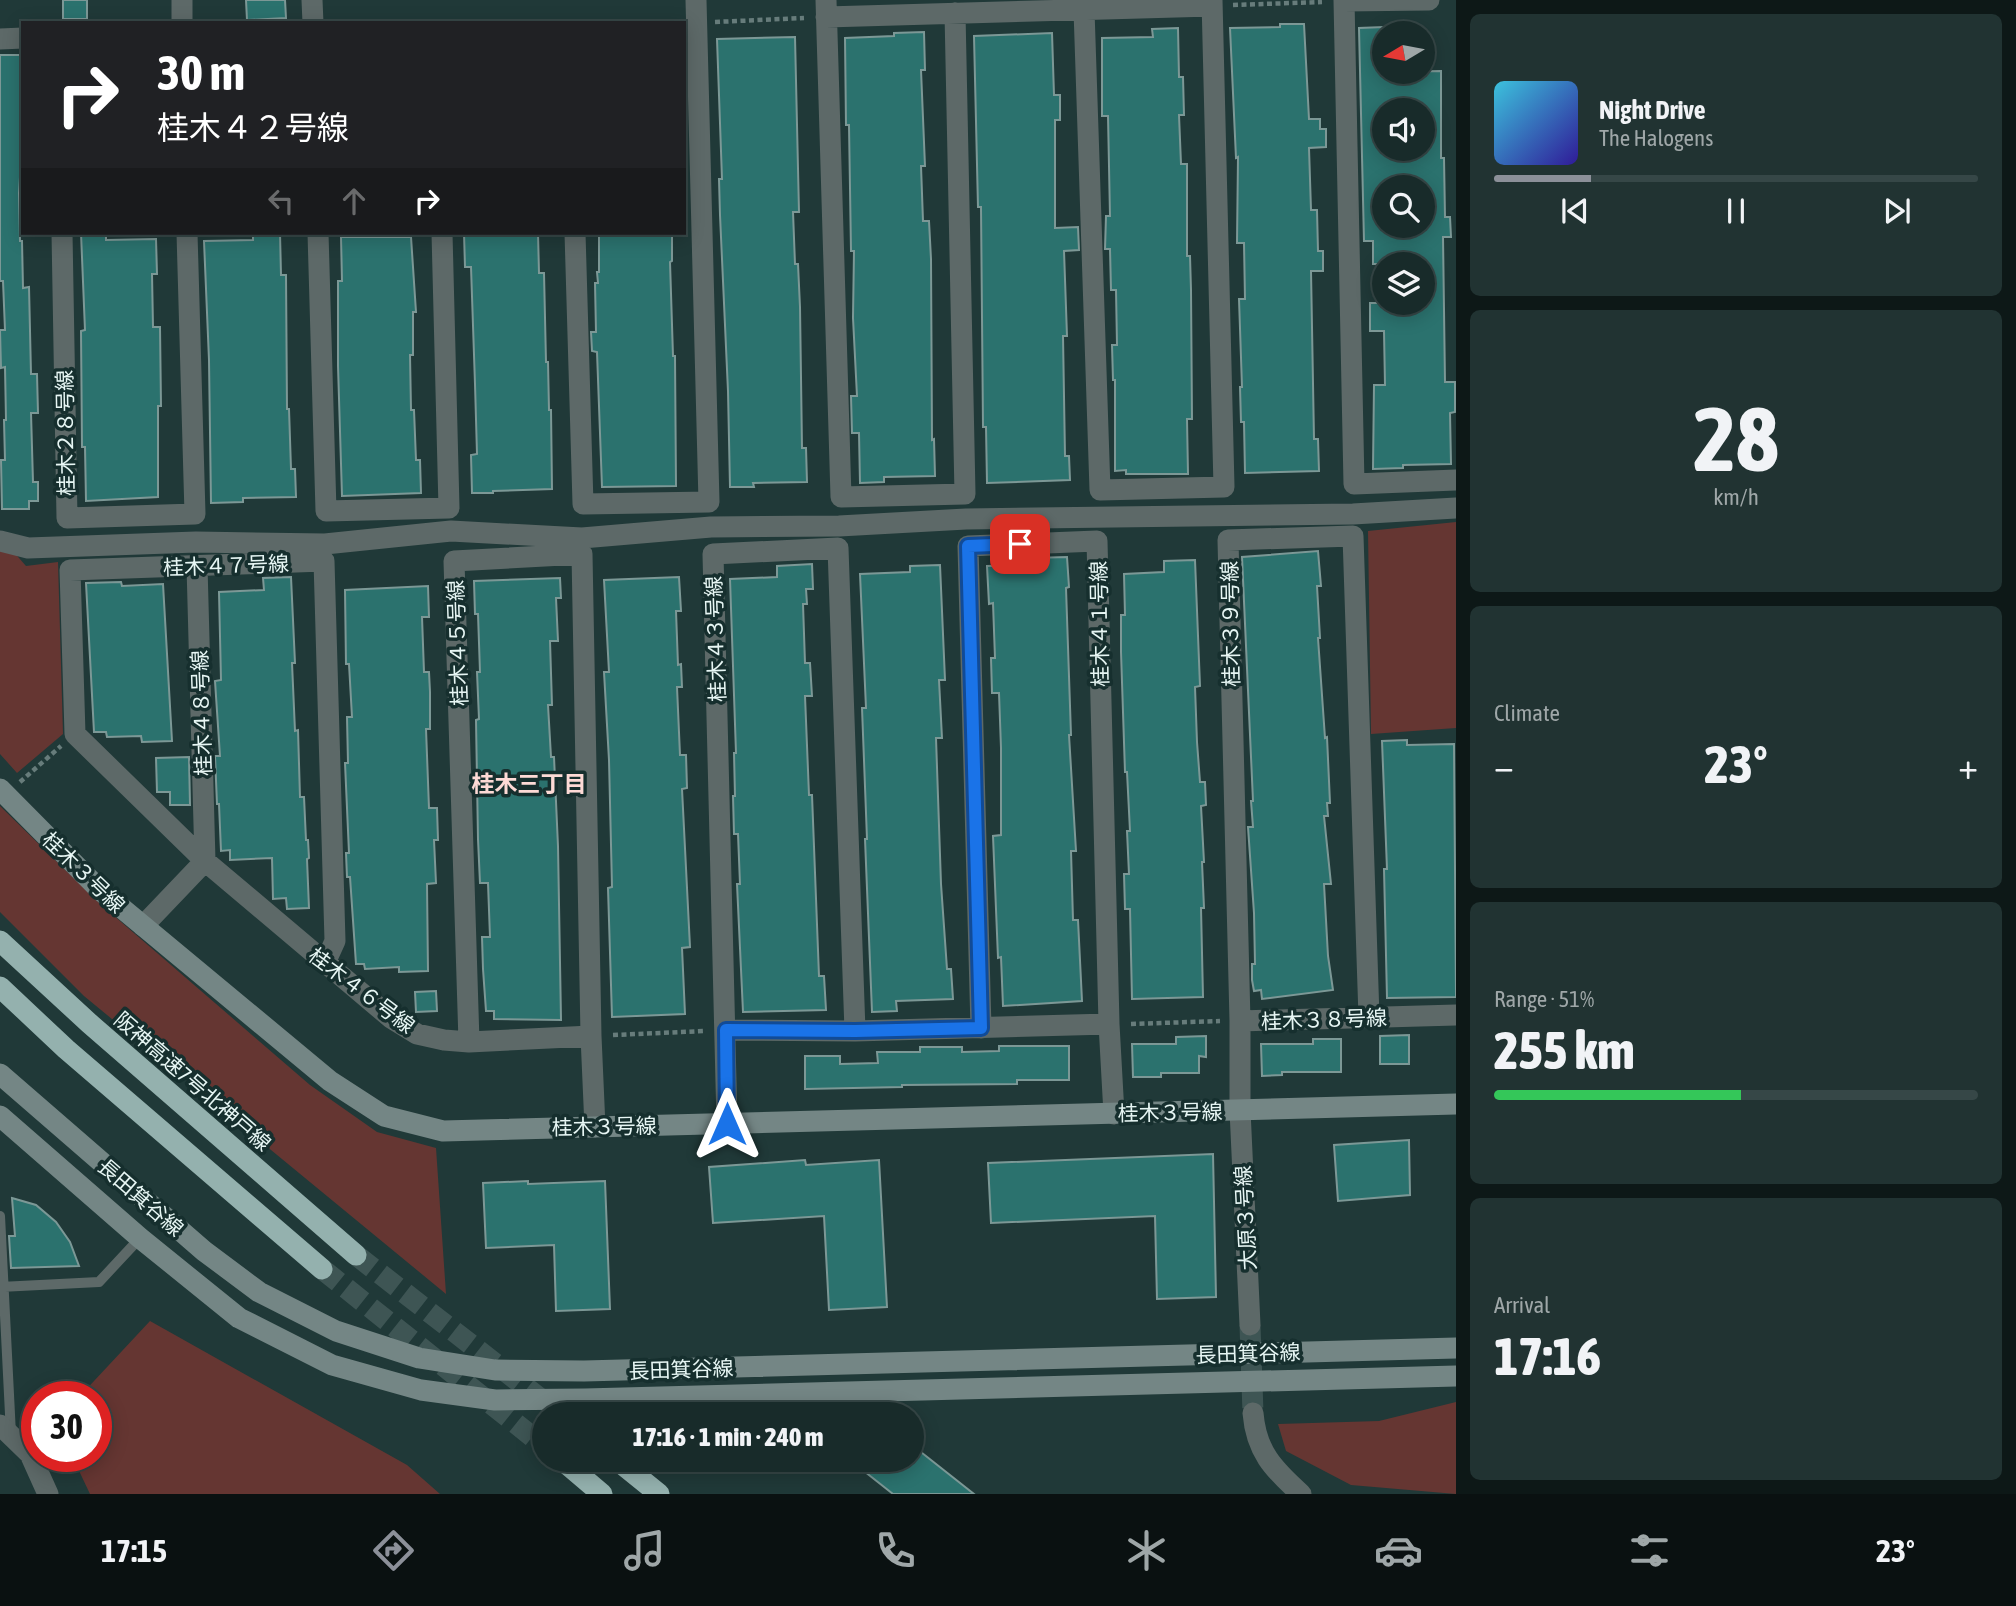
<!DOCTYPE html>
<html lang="en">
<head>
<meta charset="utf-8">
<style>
  :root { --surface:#182b2a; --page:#213332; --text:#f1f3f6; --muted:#9fa7a8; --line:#364747; --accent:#8c9099 }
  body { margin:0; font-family:"Asap Condensed","Noto Sans JP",sans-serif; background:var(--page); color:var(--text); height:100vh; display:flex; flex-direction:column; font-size:26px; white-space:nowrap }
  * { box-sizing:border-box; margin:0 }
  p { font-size:23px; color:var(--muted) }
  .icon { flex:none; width:38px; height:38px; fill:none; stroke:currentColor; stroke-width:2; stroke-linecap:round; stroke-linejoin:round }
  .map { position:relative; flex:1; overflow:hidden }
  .panel { display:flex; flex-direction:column; gap:14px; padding:14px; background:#0d1817; width:560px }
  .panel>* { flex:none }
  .top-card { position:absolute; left:21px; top:21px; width:665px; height:214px; border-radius:0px; box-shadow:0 4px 18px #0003,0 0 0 2px var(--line); background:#202124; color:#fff; overflow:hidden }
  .needle { width:46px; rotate:260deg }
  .controls { position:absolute; left:1372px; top:21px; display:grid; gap:14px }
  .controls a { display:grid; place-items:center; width:63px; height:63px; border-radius:50%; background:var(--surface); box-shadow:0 4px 18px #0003,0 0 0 2px var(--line); font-size:35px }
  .speed { position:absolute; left:21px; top:1381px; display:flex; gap:14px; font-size:35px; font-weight:700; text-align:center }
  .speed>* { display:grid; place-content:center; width:91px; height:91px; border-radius:50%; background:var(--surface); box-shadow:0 4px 18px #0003,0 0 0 2px var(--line); line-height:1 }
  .speed .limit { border:10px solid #d22; background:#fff; color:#111 }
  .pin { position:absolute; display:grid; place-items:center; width:60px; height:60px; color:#fff; margin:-30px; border-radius:14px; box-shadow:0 4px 10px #0006 }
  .me { position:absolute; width:77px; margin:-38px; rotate:0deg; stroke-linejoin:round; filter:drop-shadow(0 0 5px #0008) }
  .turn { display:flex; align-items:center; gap:24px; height:147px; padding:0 21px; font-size:32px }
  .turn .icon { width:91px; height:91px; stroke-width:2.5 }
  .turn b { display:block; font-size:49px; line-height:60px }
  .lanes { display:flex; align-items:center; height:66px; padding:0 21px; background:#0003; justify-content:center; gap:35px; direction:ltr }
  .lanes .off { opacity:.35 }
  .big { font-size:52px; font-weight:800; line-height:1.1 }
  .panel .tile { flex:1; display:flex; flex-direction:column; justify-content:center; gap:10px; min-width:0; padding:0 24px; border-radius:10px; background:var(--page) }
  .panel .dial { align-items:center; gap:0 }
  .dial b { font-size:91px; line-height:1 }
  .song { display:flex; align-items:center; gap:21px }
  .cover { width:84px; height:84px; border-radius:10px; background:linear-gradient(135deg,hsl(190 70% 55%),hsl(250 70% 35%)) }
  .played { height:7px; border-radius:4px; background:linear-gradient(90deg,var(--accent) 20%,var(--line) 20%) }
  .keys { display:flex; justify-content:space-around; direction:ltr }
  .heat { display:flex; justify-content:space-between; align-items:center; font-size:38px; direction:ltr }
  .charge { height:10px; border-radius:5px; background:linear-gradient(90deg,#34c759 51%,var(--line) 0) }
  .trip { position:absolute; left:532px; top:1402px; width:392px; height:70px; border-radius:35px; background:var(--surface); box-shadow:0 4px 18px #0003,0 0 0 2px var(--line); font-weight:800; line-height:70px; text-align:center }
  .tabs { display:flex; height:112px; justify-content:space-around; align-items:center; background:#0a1111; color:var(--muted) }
  .tabs .icon { width:49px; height:49px }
  .tabs .current { color:var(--accent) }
  .tabs b { font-size:32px; color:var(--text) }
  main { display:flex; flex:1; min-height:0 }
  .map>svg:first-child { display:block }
</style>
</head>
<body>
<main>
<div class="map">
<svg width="1456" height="1494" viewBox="0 0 1456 1494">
  <rect width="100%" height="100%" fill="#203938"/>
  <path fill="#653632" d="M 1456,522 L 1456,728 L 1371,734 L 1368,531 Z
    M 0,549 L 12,550 L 26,566 L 58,562 L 63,734 L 17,773 L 0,754 Z
    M 0,806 L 98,902 L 310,1085 L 377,1132 L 436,1148 L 446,1294 L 84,996 L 0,912 Z
    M 150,1321 L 407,1465 L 440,1494 L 90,1494 L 72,1456 L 96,1456 L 96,1396 L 80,1396 Z
    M 1456,1402 L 1456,1494 L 1351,1485 L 1286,1451 L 1278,1424 L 1379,1421 Z"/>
  <path fill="#2b726e" stroke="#7c9896" stroke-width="2" fill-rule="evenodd" d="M 63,0 L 87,0 L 87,19 L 63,19 Z
    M 246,0 L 285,0 L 286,18 L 247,20 Z
    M 1280,24 L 1304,24 L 1309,119 L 1320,119 L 1320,129 L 1326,129 L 1326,147 L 1309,148 L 1311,210 L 1317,210 L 1318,251 L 1323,251 L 1323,271 L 1311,271 L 1314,439 L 1318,439 L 1319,471 L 1245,473 L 1244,422 L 1241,422 L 1240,387 L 1242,387 L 1239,299 L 1245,299 L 1244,243 L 1237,243 L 1238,157 L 1236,158 L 1230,28 L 1280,27 Z
    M 1384,27 L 1384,72 L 1441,71 L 1441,158 L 1444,158 L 1445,217 L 1450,217 L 1451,237 L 1443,237 L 1445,382 L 1455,382 L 1455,412 L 1450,413 L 1451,464 L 1403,465 L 1403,468 L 1373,469 L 1374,385 L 1385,385 L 1384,331 L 1370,331 L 1370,303 L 1423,303 L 1423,264 L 1373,264 L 1373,241 L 1364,241 L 1359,28 ZM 1423,109 L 1423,149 L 1384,149 L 1384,110 ZM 1384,187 L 1423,187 L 1423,226 L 1384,226 Z
    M 1178,28 L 1179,77 L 1183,77 L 1184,115 L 1179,115 L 1181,164 L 1187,164 L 1187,256 L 1190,256 L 1191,290 L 1192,419 L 1187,419 L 1188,474 L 1126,474 L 1126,470 L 1115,471 L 1115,380 L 1113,380 L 1112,345 L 1117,345 L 1116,290 L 1111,290 L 1110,249 L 1105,249 L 1106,216 L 1110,216 L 1108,116 L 1102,116 L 1102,38 L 1153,37 L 1152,29 Z
    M 924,32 L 925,70 L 921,70 L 925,166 L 921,166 L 923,221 L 929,221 L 931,259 L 932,440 L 934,439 L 935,476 L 884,477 L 884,482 L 860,483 L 859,433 L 852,433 L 851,396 L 857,396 L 853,318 L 854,251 L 851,251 L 849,125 L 846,125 L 845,38 L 894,36 L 894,33 Z
    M 1052,33 L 1054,95 L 1060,95 L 1060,120 L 1055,120 L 1055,228 L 1078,227 L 1079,250 L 1064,251 L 1067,336 L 1063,336 L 1065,456 L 1069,456 L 1070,480 L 987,483 L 986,427 L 983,427 L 981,207 L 978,207 L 974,36 Z
    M 795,37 L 799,212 L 793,212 L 795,264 L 798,264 L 800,307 L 802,448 L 806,448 L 807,482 L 753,483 L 754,487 L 730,487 L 728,391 L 720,215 L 719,179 L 722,179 L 717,39 Z
    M 0,55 L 22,55 L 23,65 L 23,101 L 20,101 L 21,152 L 23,152 L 23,177 L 20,177 L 19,193 L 20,241 L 22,241 L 23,288 L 29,287 L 31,374 L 37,374 L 38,413 L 31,413 L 33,482 L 38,482 L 38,501 L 29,501 L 29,509 L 2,509 L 1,460 L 5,460 L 4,420 L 6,420 L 5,367 L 1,368 L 0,330 L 5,330 L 3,281 L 0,281 Z
    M 81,233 L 106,233 L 106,240 L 156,239 L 157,274 L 152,274 L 153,327 L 160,327 L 161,406 L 158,406 L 158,497 L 86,501 L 85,447 L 82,447 L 81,331 L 85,330 Z
    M 253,233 L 280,233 L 281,275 L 286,275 L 287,409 L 289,409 L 291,469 L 295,469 L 296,497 L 243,498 L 243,502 L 211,503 L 209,360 L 204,241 L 253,240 Z
    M 464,233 L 538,233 L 539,273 L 544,273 L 546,362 L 548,362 L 549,410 L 551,410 L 552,489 L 493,491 L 493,493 L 472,493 L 471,455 L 477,454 L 475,384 L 471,267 L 465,267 Z
    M 599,233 L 672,233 L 672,261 L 670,262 L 673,356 L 675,356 L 676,486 L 602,487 L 597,352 L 592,351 L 591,332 L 596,332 L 595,283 L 598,283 L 597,272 L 599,272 Z
    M 341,237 L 411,237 L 416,312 L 413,312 L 413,355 L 410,355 L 411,410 L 414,410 L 416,460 L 420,460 L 421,493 L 342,496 L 338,366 L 338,281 L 342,281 Z
    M 1318,551 L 1321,586 L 1317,586 L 1320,638 L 1318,638 L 1325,738 L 1327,737 L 1330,803 L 1327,803 L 1328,816 L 1324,816 L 1331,884 L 1324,884 L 1328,956 L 1333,990 L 1262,999 L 1261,990 L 1254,991 L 1252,980 L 1252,964 L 1255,964 L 1254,913 L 1248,827 L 1253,827 L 1251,801 L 1253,801 L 1242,557 Z
    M 1067,557 L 1069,587 L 1066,588 L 1071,735 L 1069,735 L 1076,851 L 1071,851 L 1073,920 L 1078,920 L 1082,1001 L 1003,1006 L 1001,957 L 998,958 L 993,836 L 1001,835 L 1001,748 L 999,693 L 992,693 L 991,658 L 995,658 L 993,603 L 989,604 L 987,566 L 1032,565 L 1032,558 Z
    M 1195,560 L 1200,686 L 1195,687 L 1197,742 L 1200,782 L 1205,782 L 1206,805 L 1201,806 L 1204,862 L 1202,862 L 1204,908 L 1201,908 L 1203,997 L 1132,999 L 1130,909 L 1125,909 L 1124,874 L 1129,874 L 1127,831 L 1130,831 L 1127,772 L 1125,772 L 1121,652 L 1121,615 L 1125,615 L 1124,574 L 1164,572 L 1164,561 Z
    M 812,564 L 813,589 L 806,589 L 807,604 L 803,604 L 805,663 L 810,663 L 812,696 L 805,696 L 809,795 L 812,795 L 819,976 L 824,976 L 826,1010 L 743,1012 L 737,884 L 740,884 L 738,834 L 734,834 L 733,796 L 735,796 L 734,753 L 736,753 L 730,579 L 777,577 L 777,566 Z
    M 940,565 L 945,680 L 939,680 L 942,738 L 936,738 L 941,884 L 947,969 L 951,969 L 953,999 L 896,1001 L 897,1011 L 872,1012 L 865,839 L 867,839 L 862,708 L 866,708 L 860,574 L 910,572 L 910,566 Z
    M 291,577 L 295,663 L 292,663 L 295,731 L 298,730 L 300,797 L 304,797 L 306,840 L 308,840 L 309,858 L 307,859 L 309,908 L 287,909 L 286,898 L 273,899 L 272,858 L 230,860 L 230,850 L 221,851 L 219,804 L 217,804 L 215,756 L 220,756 L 215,681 L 221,680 L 219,592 L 264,590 L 263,578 Z
    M 679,577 L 681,611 L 676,611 L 678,665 L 681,664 L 682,687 L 677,687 L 680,755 L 686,755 L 687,788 L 682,789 L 690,947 L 682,948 L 685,1014 L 612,1017 L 608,888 L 612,887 L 609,760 L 604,672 L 609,672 L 604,580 Z
    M 560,578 L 561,598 L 556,598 L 558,641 L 550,641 L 552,705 L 548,705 L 551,757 L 554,757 L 558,846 L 561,1020 L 494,1019 L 494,1011 L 486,1011 L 483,969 L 482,937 L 490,937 L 488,883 L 480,883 L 478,839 L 476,720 L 479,719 L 477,672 L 480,672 L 478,614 L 475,614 L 474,581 Z
    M 121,582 L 122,586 L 163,584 L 172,741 L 142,742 L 141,736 L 107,737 L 106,732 L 94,732 L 86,583 Z
    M 428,586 L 429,617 L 422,617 L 424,672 L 429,672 L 430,692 L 430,729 L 426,729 L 429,808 L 437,808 L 438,840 L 434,840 L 436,883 L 427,884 L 428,971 L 399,972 L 399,967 L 365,969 L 364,964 L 356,964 L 350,877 L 347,877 L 346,853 L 349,853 L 345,763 L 348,763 L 347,717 L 352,717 L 349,664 L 346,664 L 345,590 Z
    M 1407,740 L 1407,745 L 1454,744 L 1456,997 L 1387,998 L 1384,869 L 1387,869 L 1382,741 Z
    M 189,757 L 190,805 L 170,805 L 170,792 L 157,792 L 156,758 Z
    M 436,991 L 437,1011 L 416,1012 L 415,992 Z
    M 1409,1035 L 1409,1064 L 1380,1064 L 1380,1036 Z
    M 1206,1036 L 1206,1057 L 1199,1056 L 1199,1073 L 1161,1073 L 1161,1077 L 1133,1077 L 1132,1044 L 1176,1044 L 1176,1037 Z
    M 1313,1039 L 1341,1039 L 1341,1072 L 1282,1072 L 1282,1075 L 1262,1076 L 1261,1044 L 1313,1044 Z
    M 999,1046 L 1069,1046 L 1069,1080 L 1017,1080 L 1017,1084 L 902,1085 L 902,1087 L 805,1089 L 805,1056 L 840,1056 L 840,1064 L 878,1063 L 877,1052 L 920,1052 L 920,1047 L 962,1047 L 962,1052 L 999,1051 Z
    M 1409,1140 L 1410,1195 L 1338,1201 L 1334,1145 Z
    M 1213,1154 L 1216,1297 L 1157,1299 L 1155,1216 L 991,1223 L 988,1163 Z
    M 805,1160 L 806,1165 L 879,1160 L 887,1307 L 829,1310 L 824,1216 L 713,1223 L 709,1167 Z
    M 528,1181 L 528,1184 L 605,1181 L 610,1309 L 556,1311 L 554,1245 L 486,1248 L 483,1183 Z
    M 12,1198 L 36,1205 L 56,1222 L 70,1242 L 79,1266 L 11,1268 L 9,1236 L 15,1236 Z
    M 912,1445 L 974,1494 L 893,1494 L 850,1460 L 912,1460 Z"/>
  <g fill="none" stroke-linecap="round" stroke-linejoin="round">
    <path stroke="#3e5554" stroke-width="21" stroke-dasharray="21 10" stroke-linecap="butt" d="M 1250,1325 L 1253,1413"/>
    <path stroke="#3e5554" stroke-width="21" stroke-dasharray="21 10" stroke-linecap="butt" d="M 356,1255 L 560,1414
      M 322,1269 L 544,1446"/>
    <path stroke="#677c7b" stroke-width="4.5" stroke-dasharray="5 3.5" stroke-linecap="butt" d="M 1233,5 L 1322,2
      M 715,22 L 804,18
      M 20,782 L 61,746
      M 1131,1024 L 1220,1021
      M 613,1035 L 705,1031"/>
    <path stroke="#5d6968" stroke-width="10" d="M 0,1216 L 11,1434
      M 0,1287 L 99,1282 L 140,1238"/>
    <path stroke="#5d6968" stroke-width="21" d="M 182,0 L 182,23
      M 312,0 L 313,23
      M 826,0 L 841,497 L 965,494 L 955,13
      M 1344,0 L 1354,484 L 1456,480
      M 1344,1 L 1429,0
      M 1084,10 L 1100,490 L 1224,487 L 1212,0
      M 826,17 L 1212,6
      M 0,39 L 23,38
      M 62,233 L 67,518 L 195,514 L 187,233
      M 318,233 L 326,511 L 449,508 L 442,233
      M 575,233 L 583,504 L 709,502 L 696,0
      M 0,541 L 28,548 L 196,542 L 325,544 L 451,531 L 582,538 L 711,527 L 839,526 L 966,519 L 1353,514 L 1456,508
      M 197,566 L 205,861
      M 205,861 L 75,734 L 70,570 L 324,561 L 335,941 L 325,963
      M 143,926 L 205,861 L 391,1018 L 417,1034 L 444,1040 L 469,1042 L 591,1036 L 595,1127
      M 1240,1021 L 1228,540 L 1353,536 L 1369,1017
      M 981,1028 L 968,546 L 1097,541 L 1109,1024
      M 726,1030 L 855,1031 L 1109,1024 L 1114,1114
      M 469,1042 L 454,561 L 582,554 L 591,1036
      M 727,1123 L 713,554 L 838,548 L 855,1031
      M 1250,1325 L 1240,1110 L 1240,1021 L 1456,1015
      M 1253,1413 C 1256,1451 1273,1469 1301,1494
      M 0,1425 L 30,1454 L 48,1494"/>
    <path stroke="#748685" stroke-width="21" d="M 0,789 L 100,890 L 330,1081 L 384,1116 L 443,1131 L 1456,1104
      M 0,1074 L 204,1251 L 259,1292 L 336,1331 L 419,1358 L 495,1370 L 584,1371 L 1456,1348
      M 0,1116 L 140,1238 L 239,1318 L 332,1365 L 421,1390 L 495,1400 L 585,1399 L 1456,1376"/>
    <path stroke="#94b1ae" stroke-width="21" d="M 0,941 L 89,1023 L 356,1255
      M 0,987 L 66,1049 L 322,1269
      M 562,1460 L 602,1494
      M 617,1460 L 659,1494"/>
  </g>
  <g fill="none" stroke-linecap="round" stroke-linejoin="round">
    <g stroke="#114b97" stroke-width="18">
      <path id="route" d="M 727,1124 L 726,1030 L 855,1031 L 981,1028 L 968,546 L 1020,544"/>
    </g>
    <use href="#route" stroke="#1a73e8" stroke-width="12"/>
  </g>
  <g text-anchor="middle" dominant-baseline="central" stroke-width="7" stroke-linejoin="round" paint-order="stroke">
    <g font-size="21" fill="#e7f6f4" stroke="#162f2e">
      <text transform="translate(65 433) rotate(-91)">桂木２８号線</text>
      <text transform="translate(226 565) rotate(-2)">桂木４７号線</text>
      <text transform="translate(1099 624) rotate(-91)">桂木４１号線</text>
      <text transform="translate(1230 624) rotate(-91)">桂木３９号線</text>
      <text transform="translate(715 639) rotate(-92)">桂木４３号線</text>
      <text transform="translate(457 643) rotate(-92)">桂木４５号線</text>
      <text transform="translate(201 713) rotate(-92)">桂木４８号線</text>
      <text transform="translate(84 872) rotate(44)">桂木３号線</text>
      <text transform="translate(362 990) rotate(37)">桂木４６号線</text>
      <text transform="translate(1324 1019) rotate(-2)">桂木３８号線</text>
      <text transform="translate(193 1081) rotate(41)">阪神高速7号北神戸線</text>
      <text transform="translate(1170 1112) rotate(-1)">桂木３号線</text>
      <text transform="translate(604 1126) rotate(-1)">桂木３号線</text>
      <text transform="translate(141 1197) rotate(41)">長田箕谷線</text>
      <text transform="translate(1245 1218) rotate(-93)">大原３号線</text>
      <text transform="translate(1248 1353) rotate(-2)">長田箕谷線</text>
      <text transform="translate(681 1369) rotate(-2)">長田箕谷線</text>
    </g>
    <g font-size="23" font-weight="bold" fill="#fddad6" stroke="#162f2e">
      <text x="529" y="784">桂木三丁目</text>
    </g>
  </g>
</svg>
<div class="controls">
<a><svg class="needle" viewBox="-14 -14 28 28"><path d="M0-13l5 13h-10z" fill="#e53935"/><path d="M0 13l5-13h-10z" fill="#9fa7a8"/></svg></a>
<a><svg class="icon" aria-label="sound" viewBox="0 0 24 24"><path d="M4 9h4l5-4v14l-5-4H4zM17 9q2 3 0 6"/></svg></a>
<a><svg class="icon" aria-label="search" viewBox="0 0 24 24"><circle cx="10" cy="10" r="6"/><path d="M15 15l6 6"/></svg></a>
<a><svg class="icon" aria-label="layers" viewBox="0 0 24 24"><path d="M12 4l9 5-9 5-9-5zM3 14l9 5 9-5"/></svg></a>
</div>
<div class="speed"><div class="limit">30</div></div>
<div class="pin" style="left:1020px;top:544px;background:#d93025"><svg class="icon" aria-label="arrive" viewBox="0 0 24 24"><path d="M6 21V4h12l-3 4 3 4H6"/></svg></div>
<svg class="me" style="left:727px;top:1124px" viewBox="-20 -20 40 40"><path d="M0-17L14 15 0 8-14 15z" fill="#1a73e8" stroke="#fff" stroke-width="4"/></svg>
<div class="trip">17:16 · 1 min · 240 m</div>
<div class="top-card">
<div class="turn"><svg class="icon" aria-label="right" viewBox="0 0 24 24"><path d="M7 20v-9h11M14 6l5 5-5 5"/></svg><div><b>30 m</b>桂木４２号線</div></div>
<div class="lanes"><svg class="icon off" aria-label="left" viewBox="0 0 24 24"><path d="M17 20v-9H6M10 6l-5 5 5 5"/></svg><svg class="icon off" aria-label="ahead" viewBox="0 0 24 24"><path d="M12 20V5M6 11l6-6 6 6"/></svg><svg class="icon" aria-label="right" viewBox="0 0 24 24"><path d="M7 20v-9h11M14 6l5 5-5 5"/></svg></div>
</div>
</div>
<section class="panel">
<div class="tile">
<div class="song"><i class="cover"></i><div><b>Night Drive</b><p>The Halogens</p></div></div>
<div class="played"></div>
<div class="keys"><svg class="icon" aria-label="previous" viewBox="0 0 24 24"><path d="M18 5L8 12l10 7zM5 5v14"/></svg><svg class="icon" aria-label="pause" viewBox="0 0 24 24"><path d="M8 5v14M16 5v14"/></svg><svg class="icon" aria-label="next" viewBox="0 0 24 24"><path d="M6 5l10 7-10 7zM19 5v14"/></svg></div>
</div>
<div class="tile dial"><b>28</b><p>km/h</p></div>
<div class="tile"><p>Climate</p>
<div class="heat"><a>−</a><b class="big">23°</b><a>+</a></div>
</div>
<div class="tile"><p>Range · 51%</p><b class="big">255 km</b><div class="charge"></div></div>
<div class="tile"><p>Arrival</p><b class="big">17:16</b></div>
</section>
</main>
<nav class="tabs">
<b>17:15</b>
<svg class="icon current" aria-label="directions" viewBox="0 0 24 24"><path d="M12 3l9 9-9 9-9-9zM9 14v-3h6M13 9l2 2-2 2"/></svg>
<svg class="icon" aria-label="music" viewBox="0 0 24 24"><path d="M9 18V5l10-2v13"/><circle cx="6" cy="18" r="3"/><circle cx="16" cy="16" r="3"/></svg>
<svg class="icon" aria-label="phone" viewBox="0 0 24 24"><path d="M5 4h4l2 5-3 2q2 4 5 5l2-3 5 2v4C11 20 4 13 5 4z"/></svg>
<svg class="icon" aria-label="climate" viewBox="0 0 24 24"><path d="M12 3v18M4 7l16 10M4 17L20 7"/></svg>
<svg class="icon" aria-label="car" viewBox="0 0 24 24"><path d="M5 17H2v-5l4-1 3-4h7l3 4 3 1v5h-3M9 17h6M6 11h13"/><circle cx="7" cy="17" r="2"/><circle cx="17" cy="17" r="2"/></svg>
<svg class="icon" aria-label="filters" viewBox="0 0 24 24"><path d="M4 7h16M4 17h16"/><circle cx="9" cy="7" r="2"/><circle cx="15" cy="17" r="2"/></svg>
<b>23°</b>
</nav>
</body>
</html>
